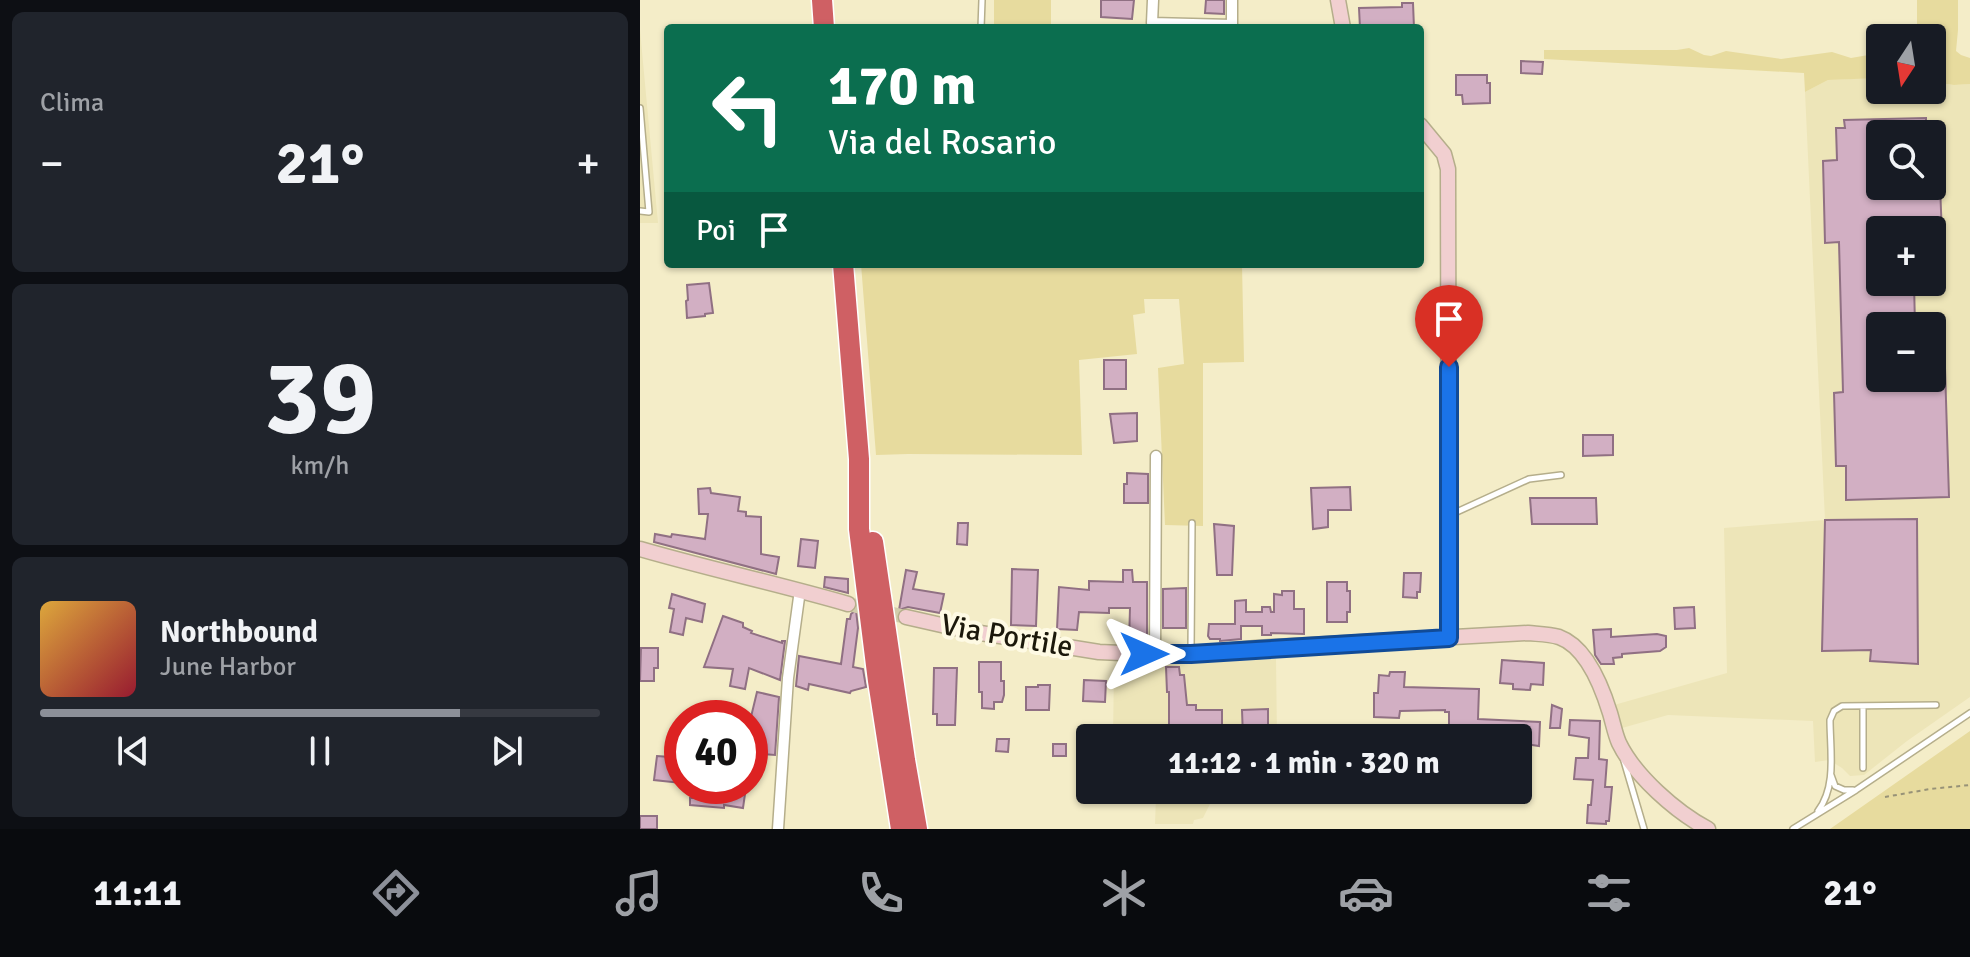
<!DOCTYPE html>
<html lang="it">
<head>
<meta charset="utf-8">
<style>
  :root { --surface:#171b24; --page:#20242c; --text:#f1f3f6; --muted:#9ea1a6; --line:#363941; --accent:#8c9099 }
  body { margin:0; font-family:Signika,sans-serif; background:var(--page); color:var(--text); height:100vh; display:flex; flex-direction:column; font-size:30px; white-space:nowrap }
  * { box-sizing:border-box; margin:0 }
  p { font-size:26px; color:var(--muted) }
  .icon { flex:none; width:44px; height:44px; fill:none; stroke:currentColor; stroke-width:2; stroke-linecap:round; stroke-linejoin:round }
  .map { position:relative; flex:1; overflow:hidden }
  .drawer { display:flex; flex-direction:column; gap:12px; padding:12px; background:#0d0f14; width:640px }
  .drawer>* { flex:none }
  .hud { position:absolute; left:24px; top:24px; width:760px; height:244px; border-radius:8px; box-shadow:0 2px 6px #0004; background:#0b6e4f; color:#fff; overflow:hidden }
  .needle { width:52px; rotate:192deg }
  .buttons { position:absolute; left:1226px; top:24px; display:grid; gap:16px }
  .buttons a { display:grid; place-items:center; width:80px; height:80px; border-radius:8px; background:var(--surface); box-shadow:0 2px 6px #0004; font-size:40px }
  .speed { position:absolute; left:24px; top:700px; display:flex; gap:16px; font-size:40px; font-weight:700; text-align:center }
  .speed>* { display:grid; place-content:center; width:104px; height:104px; border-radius:50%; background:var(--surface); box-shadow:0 2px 6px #0004; line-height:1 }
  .speed .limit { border:12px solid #d22; background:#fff; color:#111 }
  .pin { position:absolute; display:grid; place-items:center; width:68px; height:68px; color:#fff; margin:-82px -34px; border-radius:50% 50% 50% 0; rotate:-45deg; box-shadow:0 0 8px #0007 }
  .pin .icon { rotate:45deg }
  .me { position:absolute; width:88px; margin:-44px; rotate:90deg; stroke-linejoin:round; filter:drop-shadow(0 0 6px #0008) }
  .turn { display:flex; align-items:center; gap:28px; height:168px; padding:0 32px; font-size:36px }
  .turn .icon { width:104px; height:104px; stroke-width:2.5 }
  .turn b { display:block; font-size:56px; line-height:68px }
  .then { display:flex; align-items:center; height:76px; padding:0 32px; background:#0003; gap:16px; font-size:30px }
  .big { font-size:60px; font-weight:700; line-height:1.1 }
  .drawer .card { flex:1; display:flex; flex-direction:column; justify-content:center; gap:12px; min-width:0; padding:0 28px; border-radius:12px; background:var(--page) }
  .drawer .dial { align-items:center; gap:0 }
  .dial b { font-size:104px; line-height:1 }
  .song { display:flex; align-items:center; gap:24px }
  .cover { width:96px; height:96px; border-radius:12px; background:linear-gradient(135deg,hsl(40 70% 55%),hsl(350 70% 35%)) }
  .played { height:8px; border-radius:4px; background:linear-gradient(90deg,var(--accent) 75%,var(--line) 75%) }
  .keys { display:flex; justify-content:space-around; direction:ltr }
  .heat { display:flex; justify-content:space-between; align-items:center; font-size:44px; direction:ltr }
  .trip { position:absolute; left:436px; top:724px; width:456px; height:80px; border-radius:8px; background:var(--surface); box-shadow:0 2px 6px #0004; font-weight:700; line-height:80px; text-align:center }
  .tab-bar { display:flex; height:128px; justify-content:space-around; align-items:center; background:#090b0e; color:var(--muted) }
  .tab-bar .icon { width:56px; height:56px }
  .tab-bar .current { color:var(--accent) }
  .tab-bar b { font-size:36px; color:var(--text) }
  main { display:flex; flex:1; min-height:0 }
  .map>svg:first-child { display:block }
</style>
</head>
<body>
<main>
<section class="drawer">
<div class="card"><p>Clima</p>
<div class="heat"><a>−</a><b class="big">21°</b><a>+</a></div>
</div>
<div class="card dial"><b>39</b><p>km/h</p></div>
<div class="card">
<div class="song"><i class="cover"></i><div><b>Northbound</b><p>June Harbor</p></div></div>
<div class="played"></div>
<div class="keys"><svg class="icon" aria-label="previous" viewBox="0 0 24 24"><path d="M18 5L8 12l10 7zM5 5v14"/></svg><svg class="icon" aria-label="pause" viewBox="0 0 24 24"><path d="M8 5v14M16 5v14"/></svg><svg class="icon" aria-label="next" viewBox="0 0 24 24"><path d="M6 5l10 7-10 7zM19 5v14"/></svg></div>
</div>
</section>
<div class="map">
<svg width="1330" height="829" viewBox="0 0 1330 829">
  <rect width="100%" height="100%" fill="#f4edc8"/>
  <path fill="#ede5b8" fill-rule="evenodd" d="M 0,30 L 18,223 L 0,223 Z
    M 1231,78 L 1240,78 L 1240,90 L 1292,90 L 1292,82 L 1314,85 L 1330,84 L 1330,697 L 1267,741 L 1224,775 L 1210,776 L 1202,768 L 1189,760 L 1175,762 L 1173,721 L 1028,715 L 982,728 L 974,705 L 1087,673 L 1084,528 L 1185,520 L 1165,92 L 1188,80 ZM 1240,134 L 1292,134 L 1292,186 L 1240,186 ZM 1240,230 L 1292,230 L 1292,282 L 1240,282 ZM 1240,326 L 1292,326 L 1292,378 L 1240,378 Z
    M 636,659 L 637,738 L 473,738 L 474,668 Z
    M 472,790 L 624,790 L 624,800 L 571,802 L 563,818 L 554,820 L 553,824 L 515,824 L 516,797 L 472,796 Z"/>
  <path fill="#e7db9e" d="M 354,0 L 411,0 L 411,28 L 354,28 Z
    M 1277,0 L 1318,0 L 1318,30 L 1316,51 L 1321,55 L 1330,58 L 1330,84 L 1314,85 L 1292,82 L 1292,38 L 1277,38 Z
    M 1049,48 L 1064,55 L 1071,56 L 1086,51 L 1141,59 L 1192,52 L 1211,58 L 1240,53 L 1240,78 L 1188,80 L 1165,92 L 1164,73 L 904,59 L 904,50 L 1037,50 Z
    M 221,264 L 602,264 L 604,362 L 563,363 L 563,526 L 525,525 L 518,368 L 544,364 L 539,299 L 504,299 L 505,313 L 493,315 L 497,354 L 439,360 L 442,455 L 268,454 L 236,455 Z
    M 1330,731 L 1330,829 L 1190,829 Z"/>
  <path fill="#d2afc3" stroke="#907083" stroke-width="2" d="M 461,0 L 494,0 L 492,19 L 461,17 Z
    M 566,0 L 584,0 L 584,14 L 565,13 Z
    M 762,3 L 773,3 L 774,28 L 762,28 L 762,27 L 720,28 L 719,8 L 762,7 Z
    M 881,61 L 903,62 L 902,74 L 881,73 Z
    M 816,75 L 847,75 L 847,83 L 850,83 L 850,103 L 823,104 L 822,95 L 816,95 Z
    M 1286,118 L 1286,134 L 1240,134 L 1240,186 L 1300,186 L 1303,259 L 1292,260 L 1292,230 L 1240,230 L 1240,282 L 1274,282 L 1275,326 L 1240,326 L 1240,378 L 1292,378 L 1292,368 L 1305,368 L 1309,497 L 1206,500 L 1206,466 L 1196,466 L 1194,393 L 1203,392 L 1199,242 L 1185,243 L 1183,161 L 1197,160 L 1196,128 L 1205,128 L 1204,120 Z
    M 69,283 L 73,313 L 65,314 L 65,316 L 47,318 L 46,301 L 48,300 L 47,285 Z
    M 464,360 L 486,360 L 486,389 L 464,389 Z
    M 497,413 L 497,441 L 474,443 L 470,414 Z
    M 943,435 L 973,435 L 973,455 L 943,456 Z
    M 487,473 L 508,474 L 508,503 L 484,503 L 484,484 L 487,484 Z
    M 710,487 L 711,510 L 688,510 L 688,527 L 673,529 L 671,488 Z
    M 70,488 L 71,493 L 100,497 L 98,511 L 106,512 L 106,516 L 121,517 L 121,554 L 139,557 L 136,574 L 14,542 L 15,534 L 31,537 L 32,534 L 65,539 L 68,514 L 59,514 L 58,489 Z
    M 890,498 L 956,498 L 957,524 L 892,524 Z
    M 1277,519 L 1278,664 L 1230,661 L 1231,650 L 1182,651 L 1185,520 Z
    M 318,523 L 328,523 L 327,545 L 317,544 Z
    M 574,524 L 594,526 L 592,575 L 577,575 Z
    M 161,539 L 178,541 L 175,568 L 158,566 Z
    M 372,569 L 398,570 L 396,626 L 371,625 Z
    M 266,570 L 277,572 L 273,589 L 304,594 L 300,613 L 268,607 L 259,610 Z
    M 483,570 L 492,570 L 493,582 L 507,582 L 507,641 L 503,641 L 503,644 L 489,643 L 490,608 L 469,608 L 469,613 L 439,612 L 437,630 L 417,629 L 419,587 L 449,590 L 449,581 L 483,582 Z
    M 764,573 L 781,573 L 780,592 L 777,592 L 777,598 L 763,597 Z
    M 185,577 L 208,579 L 208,593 L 184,587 Z
    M 687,582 L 707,582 L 707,591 L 710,591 L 710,612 L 707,612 L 707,622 L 687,622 Z
    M 546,588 L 546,628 L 523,628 L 523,589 Z
    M 642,591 L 654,591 L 654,609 L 664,609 L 664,634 L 631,633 L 631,635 L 622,635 L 622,626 L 601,626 L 601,639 L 580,641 L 580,639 L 570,639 L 568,636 L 569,624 L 595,624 L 595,601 L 606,600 L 606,612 L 622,612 L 622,607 L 630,607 L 631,612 L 634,612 L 634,594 L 642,595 Z
    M 32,594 L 65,604 L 62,622 L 46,618 L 43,635 L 30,632 L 34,609 L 29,608 Z
    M 1054,607 L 1055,628 L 1035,629 L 1034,608 Z
    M 216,610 L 218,628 L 213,667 L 223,669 L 226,687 L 211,691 L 210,693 L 169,684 L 168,690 L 156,686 L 159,656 L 201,664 L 207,619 L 210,619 L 211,614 Z
    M 83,616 L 103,623 L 103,627 L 112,631 L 111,633 L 142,643 L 142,641 L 145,641 L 140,680 L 109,668 L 105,689 L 90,686 L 93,669 L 64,667 Z
    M 971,629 L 971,637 L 1017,634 L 1026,636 L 1026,647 L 1020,651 L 982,654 L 982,657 L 973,658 L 974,664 L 961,664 L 955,655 L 953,630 Z
    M 1,648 L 18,648 L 18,668 L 14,668 L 14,681 L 0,681 Z
    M 862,660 L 904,663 L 903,685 L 891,684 L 890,690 L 873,689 L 873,684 L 860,683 Z
    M 339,662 L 361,662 L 361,681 L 364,681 L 364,695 L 362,702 L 354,702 L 354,709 L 342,708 L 342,692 L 339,692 Z
    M 526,667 L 539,667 L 540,675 L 544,675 L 547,705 L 556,705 L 556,710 L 582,710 L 582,732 L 529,730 L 529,692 L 527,692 Z
    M 294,668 L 317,668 L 315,725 L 297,725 L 297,714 L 293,714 Z
    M 750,672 L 765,672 L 764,687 L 839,689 L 838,719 L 900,722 L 899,746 L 878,743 L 878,738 L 831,738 L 831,727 L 809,726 L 809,712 L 805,712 L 805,710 L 760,711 L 759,718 L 734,717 L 734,693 L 738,693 L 739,675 L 749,676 Z
    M 444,680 L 466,681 L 465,702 L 443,701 Z
    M 398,685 L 410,685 L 409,710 L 386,710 L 386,687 L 398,687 Z
    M 117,692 L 139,697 L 135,755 L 110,753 L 110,721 Z
    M 912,705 L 922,709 L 920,728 L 910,728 Z
    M 628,709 L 628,738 L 603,738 L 602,710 Z
    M 930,720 L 960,721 L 959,759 L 967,760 L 965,787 L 972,787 L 969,821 L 966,821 L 966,824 L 947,823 L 948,805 L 951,805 L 953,780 L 934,779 L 936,758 L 948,758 L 949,738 L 929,735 Z
    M 357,739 L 369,739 L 368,752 L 356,751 Z
    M 413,744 L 426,744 L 426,756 L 413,756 Z
    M 17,756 L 42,758 L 41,783 L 14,780 Z
    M 72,786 L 98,788 L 98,793 L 105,794 L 103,808 L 84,805 L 84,808 L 50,805 L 50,798 L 71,798 Z
    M 0,816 L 17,816 L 17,829 L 0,829 Z"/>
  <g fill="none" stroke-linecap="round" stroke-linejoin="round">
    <path stroke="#d3cdac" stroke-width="14" stroke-dasharray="14 7" stroke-linecap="butt" d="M 208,604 L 266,617"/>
    <g stroke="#b5ae8b" stroke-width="8">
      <path id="lane" d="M 341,28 L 342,0
        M 0,108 L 9,212 L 0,211
        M 810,515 L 889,479 L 921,475
        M 551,650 L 552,523
        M 1223,706 L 1223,768
        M 984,761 L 1004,829
        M 1191,775 L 1195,786 L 1204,790 L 1213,790
        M 1178,811 C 1197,786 1190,750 1190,720 L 1194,711 L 1202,706 L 1296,705
        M 1153,829 L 1216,790 L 1330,713"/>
    </g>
    <g stroke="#b5ae8b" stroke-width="13">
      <path id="street" d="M 513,0 L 512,23 L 592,25 L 592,0
        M 515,654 L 516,456
        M 138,829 L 148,678 L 160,590"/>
    </g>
    <g stroke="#b5ae8b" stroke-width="17">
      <path id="secondary" d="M 698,0 L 703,28
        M 780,125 L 804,154 L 808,169 L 809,638
        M 0,549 C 69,569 139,584 208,604
        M 266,617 L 328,631 L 459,652 L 504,654 L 551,654 L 616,648 L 888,633 C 898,634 909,634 919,637 C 947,647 962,687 970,713 C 973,723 975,734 979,743 C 995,776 1036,812 1068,829"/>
    </g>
    <g stroke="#fff" stroke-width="23">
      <path id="highway" d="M 182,0 L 184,28
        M 203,264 L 219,459 L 219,529 L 238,681 L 261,829
        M 233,542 L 265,760 L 277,829"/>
    </g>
    <path stroke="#979277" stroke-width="2" stroke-dasharray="4 4" stroke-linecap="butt" d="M 1245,797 L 1290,789 L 1330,785"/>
    <use href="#lane" stroke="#fff" stroke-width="5"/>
    <use href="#street" stroke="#fff" stroke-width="10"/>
    <use href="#secondary" stroke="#f1cfd0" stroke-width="14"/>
    <use href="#highway" stroke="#cf6064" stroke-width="20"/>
  </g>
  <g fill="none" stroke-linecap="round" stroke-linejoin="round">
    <g stroke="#114b97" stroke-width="20">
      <path id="route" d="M 504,654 L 551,654 L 809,638 L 809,367"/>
    </g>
    <use href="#route" stroke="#1a73e8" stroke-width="14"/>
  </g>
  <g text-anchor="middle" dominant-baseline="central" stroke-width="8" stroke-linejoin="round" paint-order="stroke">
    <g font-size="30" fill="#1b180b" stroke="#fefae4">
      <text transform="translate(367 636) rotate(10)">Via Portile</text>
    </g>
  </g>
</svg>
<div class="buttons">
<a><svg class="needle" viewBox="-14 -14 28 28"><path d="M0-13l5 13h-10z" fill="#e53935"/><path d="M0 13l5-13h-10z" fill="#9ea1a6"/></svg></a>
<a><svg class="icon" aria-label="search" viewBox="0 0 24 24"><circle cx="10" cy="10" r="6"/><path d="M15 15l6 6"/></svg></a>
<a>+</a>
<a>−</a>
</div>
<div class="speed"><div class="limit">40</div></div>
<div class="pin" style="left:809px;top:367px;background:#d93025"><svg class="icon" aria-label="arrive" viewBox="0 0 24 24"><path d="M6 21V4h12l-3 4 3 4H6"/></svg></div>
<svg class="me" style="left:504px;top:654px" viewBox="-20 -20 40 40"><path d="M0-17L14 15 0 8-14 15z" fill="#1a73e8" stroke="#fff" stroke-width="4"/></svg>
<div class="trip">11:12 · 1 min · 320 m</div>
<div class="hud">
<div class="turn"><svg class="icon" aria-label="left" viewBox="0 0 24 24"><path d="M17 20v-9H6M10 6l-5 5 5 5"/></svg><div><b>170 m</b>Via del Rosario</div></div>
<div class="then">Poi<svg class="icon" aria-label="arrive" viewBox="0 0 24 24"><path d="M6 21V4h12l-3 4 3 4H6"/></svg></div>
</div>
</div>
</main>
<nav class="tab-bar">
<b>11:11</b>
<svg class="icon current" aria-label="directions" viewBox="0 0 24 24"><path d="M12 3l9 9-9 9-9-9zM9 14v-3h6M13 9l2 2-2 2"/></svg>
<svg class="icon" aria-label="music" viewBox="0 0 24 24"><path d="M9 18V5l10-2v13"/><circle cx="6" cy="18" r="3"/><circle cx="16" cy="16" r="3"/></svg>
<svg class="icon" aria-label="phone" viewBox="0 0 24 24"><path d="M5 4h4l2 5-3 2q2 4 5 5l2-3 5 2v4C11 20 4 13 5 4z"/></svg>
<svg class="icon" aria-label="climate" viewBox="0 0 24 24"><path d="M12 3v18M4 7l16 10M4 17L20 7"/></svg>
<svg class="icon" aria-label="car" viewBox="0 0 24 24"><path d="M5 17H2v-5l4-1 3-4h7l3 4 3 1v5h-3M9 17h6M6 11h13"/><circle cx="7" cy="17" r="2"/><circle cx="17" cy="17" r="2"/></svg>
<svg class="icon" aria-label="filters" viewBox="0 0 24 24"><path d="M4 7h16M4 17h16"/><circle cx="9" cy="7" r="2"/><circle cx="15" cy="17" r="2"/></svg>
<b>21°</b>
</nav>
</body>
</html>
